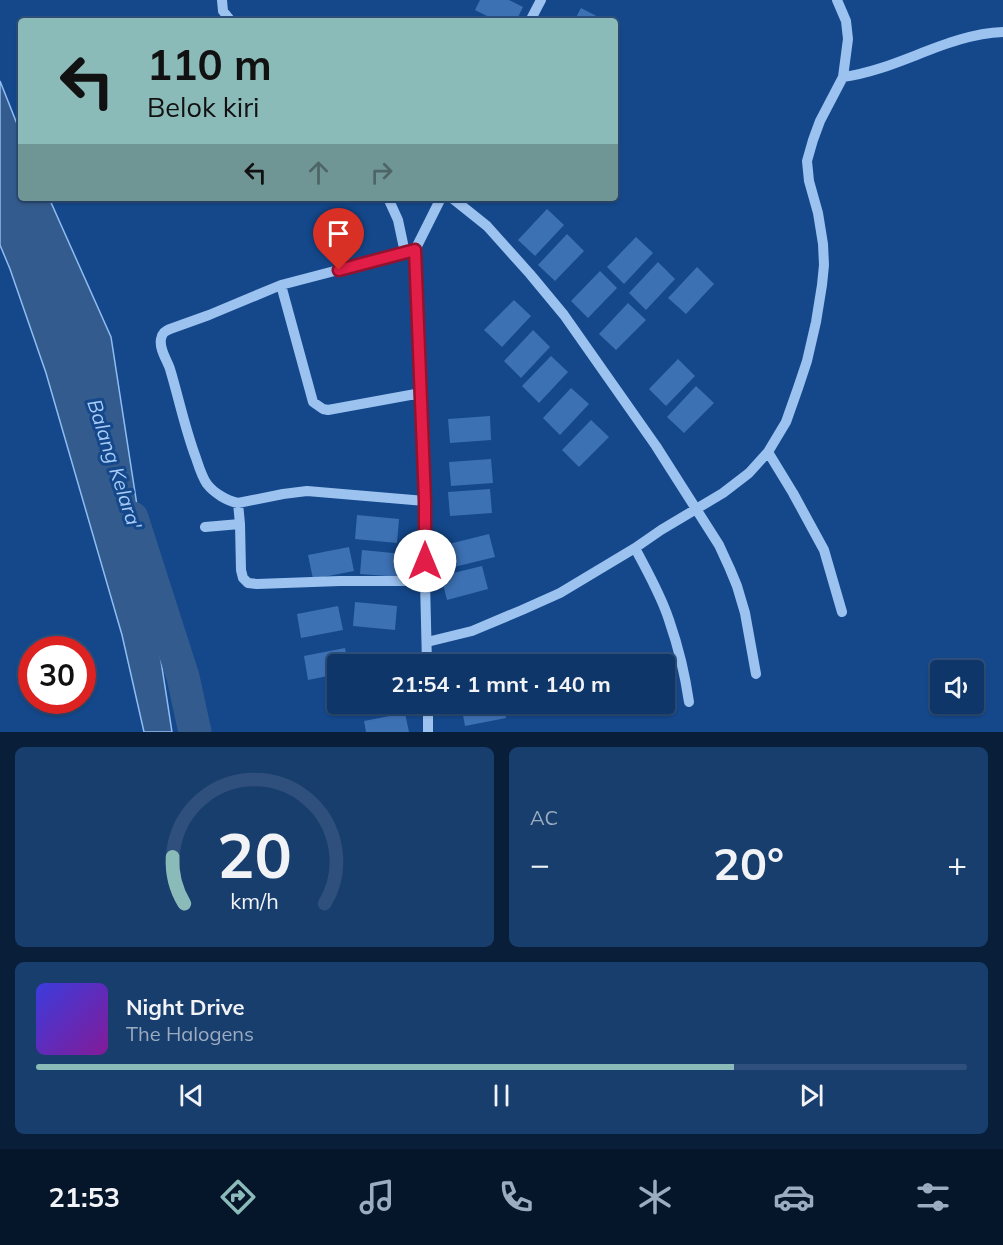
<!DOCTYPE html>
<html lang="id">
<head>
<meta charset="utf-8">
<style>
  :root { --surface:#0f3668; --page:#183e6e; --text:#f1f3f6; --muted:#9babc0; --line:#2f507c; --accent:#8bbbb9 }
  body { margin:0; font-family:Mulish,sans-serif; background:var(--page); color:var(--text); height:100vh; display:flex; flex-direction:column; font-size:22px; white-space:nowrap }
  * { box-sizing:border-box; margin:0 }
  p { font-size:20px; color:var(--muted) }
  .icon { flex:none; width:33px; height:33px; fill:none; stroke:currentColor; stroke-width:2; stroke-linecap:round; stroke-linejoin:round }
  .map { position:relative; height:732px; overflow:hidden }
  .panel { display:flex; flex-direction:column; gap:15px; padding:15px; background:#081e39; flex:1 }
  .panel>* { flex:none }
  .hud { position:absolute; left:18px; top:18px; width:600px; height:183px; border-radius:6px; box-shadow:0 2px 4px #0004,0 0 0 2px var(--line); background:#8bbbb9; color:#111; overflow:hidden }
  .tools { position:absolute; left:930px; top:660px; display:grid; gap:12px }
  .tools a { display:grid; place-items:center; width:54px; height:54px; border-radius:6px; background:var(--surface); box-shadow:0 2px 4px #0004,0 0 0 2px var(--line); font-size:30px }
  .speed { position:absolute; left:18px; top:636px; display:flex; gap:12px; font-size:30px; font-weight:700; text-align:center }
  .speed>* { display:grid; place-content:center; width:78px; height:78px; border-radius:50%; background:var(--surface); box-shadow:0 2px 4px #0004,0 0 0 2px var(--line); line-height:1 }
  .speed .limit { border:9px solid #d22; background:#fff; color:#111 }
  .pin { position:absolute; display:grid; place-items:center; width:51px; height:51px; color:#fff; margin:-62px -26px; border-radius:50% 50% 50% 0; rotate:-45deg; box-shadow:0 0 6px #0007 }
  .pin .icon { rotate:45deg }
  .me { position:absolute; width:66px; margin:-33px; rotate:0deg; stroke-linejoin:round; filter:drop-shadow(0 0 4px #0008) }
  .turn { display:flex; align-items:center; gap:21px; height:126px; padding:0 30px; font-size:27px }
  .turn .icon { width:78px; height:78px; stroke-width:2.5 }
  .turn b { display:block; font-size:42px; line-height:51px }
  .lanes { display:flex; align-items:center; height:57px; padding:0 30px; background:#0003; justify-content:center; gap:30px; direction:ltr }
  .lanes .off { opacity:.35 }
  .big { font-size:45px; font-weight:700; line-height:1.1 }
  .panel .tile { flex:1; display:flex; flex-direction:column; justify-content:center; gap:9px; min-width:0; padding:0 21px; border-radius:9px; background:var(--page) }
  .panel .dial { align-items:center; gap:0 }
  .dial svg { height:156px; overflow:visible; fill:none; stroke:var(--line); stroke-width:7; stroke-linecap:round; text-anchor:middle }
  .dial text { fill:var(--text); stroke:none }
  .song { display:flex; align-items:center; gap:18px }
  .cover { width:72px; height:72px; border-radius:9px; background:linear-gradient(135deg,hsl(240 70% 55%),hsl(290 70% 35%)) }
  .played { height:6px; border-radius:3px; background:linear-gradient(90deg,var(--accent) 75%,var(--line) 75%) }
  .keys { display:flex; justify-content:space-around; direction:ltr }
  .heat { display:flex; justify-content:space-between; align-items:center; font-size:33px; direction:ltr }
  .panel .tiles { flex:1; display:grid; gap:15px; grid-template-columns:1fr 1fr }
  .tile:last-child { grid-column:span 2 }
  .trip { position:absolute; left:327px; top:654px; width:348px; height:60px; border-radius:6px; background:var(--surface); box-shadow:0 2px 4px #0004,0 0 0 2px var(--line); font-weight:700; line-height:60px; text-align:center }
  .menu { display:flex; height:96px; justify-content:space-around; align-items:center; background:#06162a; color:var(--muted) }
  .menu .icon { width:42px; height:42px }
  .menu .active { color:var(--accent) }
  .menu b { font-size:27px; color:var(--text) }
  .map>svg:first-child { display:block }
</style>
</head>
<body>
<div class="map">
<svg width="1003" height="732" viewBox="0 0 1003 732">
  <rect width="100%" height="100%" fill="#14488b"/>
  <path fill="#345b8d" stroke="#8ebdf3" stroke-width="1.5" d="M 0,81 L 21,134 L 21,198 L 49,198 L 111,337 L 172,732 L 144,732 L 122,635 L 46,373 L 10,269 L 0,245 Z"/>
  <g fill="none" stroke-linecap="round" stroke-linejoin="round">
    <path stroke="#345b8d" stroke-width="33" d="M 132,518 L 183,677 L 195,732"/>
  </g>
  <path fill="#3c71b4" d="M 480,0 L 509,0 L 523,7 L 516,21 L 497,21 L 475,10 Z
    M 581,8 L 606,21 L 574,21 Z
    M 547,209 L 564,225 L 535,256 L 518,240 Z
    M 567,234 L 584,251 L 555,281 L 538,265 Z
    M 636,237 L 653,253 L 624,284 L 607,267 Z
    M 658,262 L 675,279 L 646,310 L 629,293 Z
    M 697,267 L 714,284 L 686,314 L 668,298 Z
    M 600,271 L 617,288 L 588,318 L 571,301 Z
    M 514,300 L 531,316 L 502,347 L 484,330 Z
    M 628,303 L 646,320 L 616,350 L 599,334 Z
    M 533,330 L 550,347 L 521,378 L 504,361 Z
    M 551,356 L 568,372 L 539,403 L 522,386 Z
    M 678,359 L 695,376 L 666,406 L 649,389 Z
    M 696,386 L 714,403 L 684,433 L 667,417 Z
    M 571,388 L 589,404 L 560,435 L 543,418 Z
    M 490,416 L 491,440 L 450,443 L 448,419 Z
    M 591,420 L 609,437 L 579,467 L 562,450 Z
    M 491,459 L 493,483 L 451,486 L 449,462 Z
    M 490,489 L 492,513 L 450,516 L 448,492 Z
    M 357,515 L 399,519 L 397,543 L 355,539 Z
    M 489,534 L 495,557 L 454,567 L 449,544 Z
    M 349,547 L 354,571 L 313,579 L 308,555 Z
    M 362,550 L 403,554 L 401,577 L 360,574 Z
    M 482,566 L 488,589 L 447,600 L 441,576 Z
    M 355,602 L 397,606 L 395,630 L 353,626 Z
    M 338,606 L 343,630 L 301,638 L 297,614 Z
    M 345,648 L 348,664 L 338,664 L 338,674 L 308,680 L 304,656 Z
    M 496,660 L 497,664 L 477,664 L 477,663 Z
    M 357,704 L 384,704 L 385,705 L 358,710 Z
    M 461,704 L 504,704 L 506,718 L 465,726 Z
    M 405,713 L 409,732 L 366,732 L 364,721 Z"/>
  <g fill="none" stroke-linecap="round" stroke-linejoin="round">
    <path stroke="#9cc2f0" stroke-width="10" d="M 222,0 L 223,11 L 231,21
      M 530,21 L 541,0
      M 843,77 C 898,70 947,34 1003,32
      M 388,198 L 398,220 L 405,253
      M 452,198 L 487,226 L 530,274 L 564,315 L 656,446 L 719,545 L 730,569 L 737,586 L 745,613 L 756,674
      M 415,250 L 281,285 L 209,315 L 170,329 C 165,331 162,333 161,339 C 159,349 167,360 170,369 C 179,399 185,429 196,458 C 199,467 202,477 207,484 C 214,493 227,501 238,503 L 283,494 L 307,491 L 425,501
      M 281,285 L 313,402 L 323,409 L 328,410 L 421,393
      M 768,452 L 793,493 L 824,550 L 842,612
      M 238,503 L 240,524 L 241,570 L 243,578 L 248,583 L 257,584 L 340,581 L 425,581
      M 205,527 L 240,524
      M 635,548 C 647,571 661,595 669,620 C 678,646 685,674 689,702
      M 427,642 L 472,631 L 522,610 L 560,593 L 635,548 L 661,530 L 723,493 L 749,473 L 768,452 L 786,422 L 798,388 L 807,361 L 816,322 L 822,285 L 824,265 L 823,244 L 818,213 L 809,181 L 807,161 L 813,140 L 820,121 L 843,77 L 848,39 L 846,21 L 837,0
      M 427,664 L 425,581 L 425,501 L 415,250 L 441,198
      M 428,704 L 428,732"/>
  </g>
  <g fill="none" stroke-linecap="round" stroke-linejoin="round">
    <g stroke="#92132f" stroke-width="15">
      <path id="route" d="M 339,270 L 415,250 L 425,501 L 425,561"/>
    </g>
    <use href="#route" stroke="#e11d48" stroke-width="10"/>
  </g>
  <g text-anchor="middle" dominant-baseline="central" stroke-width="6" stroke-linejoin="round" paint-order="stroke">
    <g font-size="20" font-style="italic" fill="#a7ccf7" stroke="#14488b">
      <text transform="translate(115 464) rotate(72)">Balang Kelara'</text>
    </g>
  </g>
</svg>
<div class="tools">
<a><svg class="icon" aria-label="sound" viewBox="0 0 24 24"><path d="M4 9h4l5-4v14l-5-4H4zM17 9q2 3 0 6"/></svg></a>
</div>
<div class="speed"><div class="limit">30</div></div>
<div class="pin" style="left:339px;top:270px;background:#d93025"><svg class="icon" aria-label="arrive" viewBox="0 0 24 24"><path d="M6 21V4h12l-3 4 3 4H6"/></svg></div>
<svg class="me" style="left:425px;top:561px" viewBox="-20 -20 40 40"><circle r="19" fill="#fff"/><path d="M0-13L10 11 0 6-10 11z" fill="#e11d48"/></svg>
<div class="trip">21:54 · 1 mnt · 140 m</div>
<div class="hud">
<div class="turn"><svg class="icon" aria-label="left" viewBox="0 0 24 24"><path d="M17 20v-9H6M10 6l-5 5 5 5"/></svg><div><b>110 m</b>Belok kiri</div></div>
<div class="lanes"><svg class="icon" aria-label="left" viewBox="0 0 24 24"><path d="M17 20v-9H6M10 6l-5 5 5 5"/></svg><svg class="icon off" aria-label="ahead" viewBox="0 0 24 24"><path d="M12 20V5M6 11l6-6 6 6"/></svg><svg class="icon off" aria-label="right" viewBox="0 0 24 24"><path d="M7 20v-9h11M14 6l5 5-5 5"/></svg></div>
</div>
</div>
<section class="panel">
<div class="tiles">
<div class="tile dial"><svg viewBox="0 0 100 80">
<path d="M14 69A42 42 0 1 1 86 69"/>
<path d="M14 69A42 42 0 0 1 8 45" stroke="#8bbbb9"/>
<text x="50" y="56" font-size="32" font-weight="700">20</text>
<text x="50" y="72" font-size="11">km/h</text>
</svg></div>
<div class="tile"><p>AC</p>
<div class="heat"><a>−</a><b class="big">20°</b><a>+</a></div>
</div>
<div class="tile">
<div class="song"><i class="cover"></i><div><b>Night Drive</b><p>The Halogens</p></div></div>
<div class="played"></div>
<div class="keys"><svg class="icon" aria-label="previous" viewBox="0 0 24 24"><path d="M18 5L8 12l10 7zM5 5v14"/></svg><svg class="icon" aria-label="pause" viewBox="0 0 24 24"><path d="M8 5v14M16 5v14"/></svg><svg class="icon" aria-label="next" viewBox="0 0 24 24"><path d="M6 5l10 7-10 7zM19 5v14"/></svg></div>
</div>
</div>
</section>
<nav class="menu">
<b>21:53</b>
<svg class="icon active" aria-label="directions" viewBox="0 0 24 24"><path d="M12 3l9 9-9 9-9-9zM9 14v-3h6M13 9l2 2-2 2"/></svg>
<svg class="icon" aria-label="music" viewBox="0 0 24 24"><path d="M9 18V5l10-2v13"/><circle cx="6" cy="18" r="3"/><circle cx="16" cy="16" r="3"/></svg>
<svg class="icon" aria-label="phone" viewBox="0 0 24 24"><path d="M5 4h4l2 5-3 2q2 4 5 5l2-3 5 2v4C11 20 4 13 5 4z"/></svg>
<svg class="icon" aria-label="climate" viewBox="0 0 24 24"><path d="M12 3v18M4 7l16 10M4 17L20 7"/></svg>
<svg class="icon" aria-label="car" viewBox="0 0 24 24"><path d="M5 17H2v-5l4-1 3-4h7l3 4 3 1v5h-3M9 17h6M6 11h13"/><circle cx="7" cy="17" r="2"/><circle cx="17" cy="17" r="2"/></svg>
<svg class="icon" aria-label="filters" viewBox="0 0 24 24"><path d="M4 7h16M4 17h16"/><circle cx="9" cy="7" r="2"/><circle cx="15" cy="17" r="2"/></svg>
</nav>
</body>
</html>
